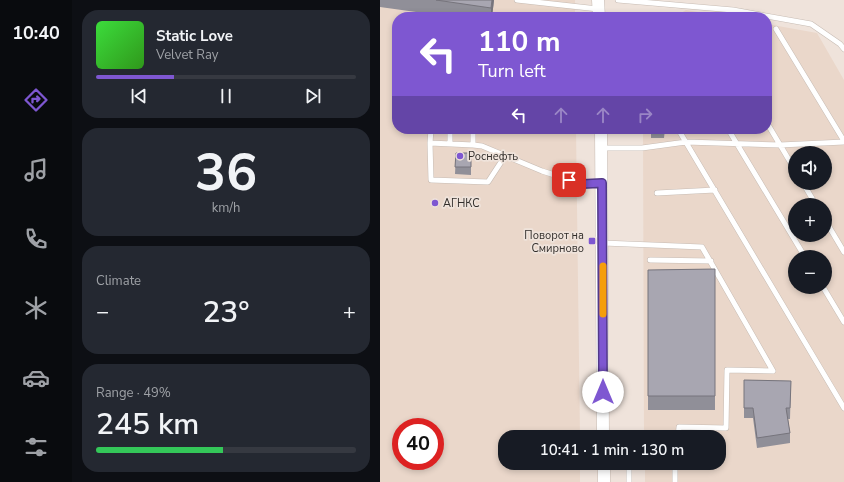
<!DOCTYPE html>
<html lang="en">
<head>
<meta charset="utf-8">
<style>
  :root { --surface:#171b24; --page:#242831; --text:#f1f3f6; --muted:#9ea1a6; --line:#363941; --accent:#7e57d1 }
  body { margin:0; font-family:"Nunito Sans",sans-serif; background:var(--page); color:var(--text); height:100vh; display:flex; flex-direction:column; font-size:15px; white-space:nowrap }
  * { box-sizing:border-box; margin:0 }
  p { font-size:13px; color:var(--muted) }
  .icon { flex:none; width:22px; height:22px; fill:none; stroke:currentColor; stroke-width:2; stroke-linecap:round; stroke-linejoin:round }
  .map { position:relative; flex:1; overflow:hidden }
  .drawer { display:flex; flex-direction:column; gap:10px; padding:10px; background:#0d0f14; width:308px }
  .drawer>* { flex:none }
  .banner { position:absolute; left:12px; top:12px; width:380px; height:122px; border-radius:16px; box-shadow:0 2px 6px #0003; background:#7e57d1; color:#fff; overflow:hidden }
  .tools { position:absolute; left:408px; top:146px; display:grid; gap:8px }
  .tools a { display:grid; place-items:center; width:44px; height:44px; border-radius:50%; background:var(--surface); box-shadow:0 2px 6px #0003; font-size:20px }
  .speed { position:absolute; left:12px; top:418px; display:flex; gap:8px; font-size:20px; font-weight:700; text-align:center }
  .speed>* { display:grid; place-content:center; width:52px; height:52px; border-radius:50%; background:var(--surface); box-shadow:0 2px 6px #0003; line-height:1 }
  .speed .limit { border:6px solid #d22; background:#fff; color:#111 }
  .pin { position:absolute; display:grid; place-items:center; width:34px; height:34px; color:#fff; margin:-17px; border-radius:8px; box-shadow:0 2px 6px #0006 }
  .me { position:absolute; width:44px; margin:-22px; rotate:0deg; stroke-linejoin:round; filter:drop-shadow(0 0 3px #0008) }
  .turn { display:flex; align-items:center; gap:14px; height:84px; padding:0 20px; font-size:18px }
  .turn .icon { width:52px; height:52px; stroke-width:2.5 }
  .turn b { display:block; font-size:28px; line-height:34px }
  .lanes { display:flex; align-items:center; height:38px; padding:0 20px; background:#0003; justify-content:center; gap:20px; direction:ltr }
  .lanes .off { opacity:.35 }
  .big { font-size:30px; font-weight:600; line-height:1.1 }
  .drawer .widget { flex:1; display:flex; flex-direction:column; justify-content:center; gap:6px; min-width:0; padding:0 14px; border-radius:16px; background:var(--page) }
  .drawer .dial { align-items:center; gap:0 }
  .dial b { font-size:52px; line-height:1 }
  .song { display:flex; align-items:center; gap:12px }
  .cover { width:48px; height:48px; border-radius:6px; background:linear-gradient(135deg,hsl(120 70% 55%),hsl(110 70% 35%)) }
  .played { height:4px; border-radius:2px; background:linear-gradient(90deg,var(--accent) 30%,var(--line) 30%) }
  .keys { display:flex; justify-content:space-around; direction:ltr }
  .heat { display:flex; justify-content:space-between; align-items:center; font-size:22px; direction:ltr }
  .charge { height:6px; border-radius:3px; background:linear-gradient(90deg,#34c759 49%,var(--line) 0) }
  .trip { position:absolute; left:118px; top:430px; width:228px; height:40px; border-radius:16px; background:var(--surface); box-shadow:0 2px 6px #0003; font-weight:600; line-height:40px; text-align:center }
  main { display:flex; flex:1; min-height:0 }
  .menu { display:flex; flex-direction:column; width:72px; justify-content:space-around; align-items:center; background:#090b0e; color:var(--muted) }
  .menu .icon { width:28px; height:28px }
  .menu .on { color:var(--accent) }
  .menu b { font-size:18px; color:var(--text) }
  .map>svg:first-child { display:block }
</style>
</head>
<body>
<main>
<nav class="menu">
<b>10:40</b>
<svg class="icon on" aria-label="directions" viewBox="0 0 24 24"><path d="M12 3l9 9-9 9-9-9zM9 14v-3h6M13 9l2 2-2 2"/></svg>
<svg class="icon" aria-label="music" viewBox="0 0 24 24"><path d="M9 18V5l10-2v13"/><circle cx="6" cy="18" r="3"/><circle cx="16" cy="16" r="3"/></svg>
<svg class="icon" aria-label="phone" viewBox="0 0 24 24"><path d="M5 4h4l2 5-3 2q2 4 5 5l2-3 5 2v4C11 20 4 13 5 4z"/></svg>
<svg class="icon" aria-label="climate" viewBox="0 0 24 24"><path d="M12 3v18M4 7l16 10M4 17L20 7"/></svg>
<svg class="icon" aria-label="car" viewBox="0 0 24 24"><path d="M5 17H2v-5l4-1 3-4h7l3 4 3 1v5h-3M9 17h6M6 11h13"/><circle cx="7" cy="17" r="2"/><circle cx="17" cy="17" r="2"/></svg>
<svg class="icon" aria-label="filters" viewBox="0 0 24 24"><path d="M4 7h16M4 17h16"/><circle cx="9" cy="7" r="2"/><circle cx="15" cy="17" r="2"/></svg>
</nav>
<section class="drawer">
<div class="widget">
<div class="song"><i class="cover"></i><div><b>Static Love</b><p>Velvet Ray</p></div></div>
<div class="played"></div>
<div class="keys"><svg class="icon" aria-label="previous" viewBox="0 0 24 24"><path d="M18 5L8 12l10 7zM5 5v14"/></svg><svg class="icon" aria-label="pause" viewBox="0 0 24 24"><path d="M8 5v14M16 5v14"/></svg><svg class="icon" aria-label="next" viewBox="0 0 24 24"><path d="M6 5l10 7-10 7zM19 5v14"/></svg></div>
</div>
<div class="widget dial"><b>36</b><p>km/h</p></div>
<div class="widget"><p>Climate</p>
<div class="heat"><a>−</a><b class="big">23°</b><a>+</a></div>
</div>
<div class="widget"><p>Range · 49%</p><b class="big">245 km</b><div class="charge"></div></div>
</section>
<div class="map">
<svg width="464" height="482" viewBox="0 0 464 482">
  <rect width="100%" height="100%" fill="#efe3db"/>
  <path fill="#ead7ca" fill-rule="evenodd" d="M 0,0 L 195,0 L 195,17 L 17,17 L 17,129 L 196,129 L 200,437 L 125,437 L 125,463 L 200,463 L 200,482 L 0,482 ZM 21,427 L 55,427 L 55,461 L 21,461 Z
    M 306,10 L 348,17 L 295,17 Z
    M 387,24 L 437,33 L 464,80 L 464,482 L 265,482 L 265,463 L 339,463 L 339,437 L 264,437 L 263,129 L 387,129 ZM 415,153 L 445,153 L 445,183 L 415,183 ZM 415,205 L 445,205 L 445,235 L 415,235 ZM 415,257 L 445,257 L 445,287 L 415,287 Z"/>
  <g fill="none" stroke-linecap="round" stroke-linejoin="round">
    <g stroke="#c7bcb4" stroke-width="6">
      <path id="service" d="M 137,0 L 218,9
        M 238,0 L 353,10 L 431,24 L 460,44 L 464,49
        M 396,29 L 464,141
        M 387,123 L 415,170
        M 51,129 L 50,143 L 93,145 L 102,146 L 162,171 L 203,184 L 222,183
        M 70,129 L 70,144
        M 298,129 L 464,408
        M 348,129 L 425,257
        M 50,143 L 51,180 L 108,182 L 125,156
        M 93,145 L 93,129
        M 222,148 L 262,148 L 306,142 L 400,145 L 464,142
        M 423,183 L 436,205
        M 277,193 L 335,190
        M 445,220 L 464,252
        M 223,243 L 322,247 L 393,371 L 347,370 L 346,428 L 299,427 L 298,437
        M 270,260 L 331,261
        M 443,287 L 464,322
        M 251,437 L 251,435
        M 258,463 L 295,464 L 295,463
        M 249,482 L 249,463
        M 295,482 L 295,464"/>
    </g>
    <g stroke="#c7bcb4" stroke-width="13">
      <path id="tertiary" d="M 218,0 L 219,17
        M 221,129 L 223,437
        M 224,463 L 224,482"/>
    </g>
    <use href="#service" stroke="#fff" stroke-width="5"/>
    <use href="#tertiary" stroke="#fff" stroke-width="12"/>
  </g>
  <path fill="#908f98" d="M 0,0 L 114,0 L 112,17 L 72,17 L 0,7 Z
    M 271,129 L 285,129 L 284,138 L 271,138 Z
    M 76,153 L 91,153 L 91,175 L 75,174 Z
    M 335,269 L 335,410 L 268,410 L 268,270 Z
    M 364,380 L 411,381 L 410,419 L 408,419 L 410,433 L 410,443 L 377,448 L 373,418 L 364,418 Z"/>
  <path fill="#76747c" d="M 112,0 L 114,0 L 112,17 L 111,17 L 111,8 Z"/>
  <path fill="#a8a6b1" stroke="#76747c" d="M 56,0 L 112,0 L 111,8 Z
    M 271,129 L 284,129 L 284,131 L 271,130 Z
    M 76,153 L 91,153 L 91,167 L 75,167 Z
    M 335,269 L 335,396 L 268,396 L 268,270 Z
    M 364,380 L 411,381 L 410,408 L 406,408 L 410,433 L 377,438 L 373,408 L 364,408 Z"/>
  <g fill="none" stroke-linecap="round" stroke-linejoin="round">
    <g stroke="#523988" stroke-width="10">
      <path id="route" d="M 189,180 L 203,184 L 222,183 L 223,392"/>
    </g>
    <use href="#route" stroke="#7e57d1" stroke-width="7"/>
    <path stroke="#f59e0b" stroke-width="7" d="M 223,266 L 223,314"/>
  </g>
  <g fill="#7e57d1" stroke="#efe3db" stroke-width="1.5">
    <circle cx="80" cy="156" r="4"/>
    <circle cx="55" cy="203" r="4"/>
    <rect x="208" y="237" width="8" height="8" rx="2"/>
  </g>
  <g text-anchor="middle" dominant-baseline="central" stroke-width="3.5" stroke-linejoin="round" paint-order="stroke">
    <g font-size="11" fill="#322e2b" stroke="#efe3db" text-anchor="start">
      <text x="88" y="156">Роснефть</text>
      <text x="63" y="203">АГНКС</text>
      <text x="204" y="235" text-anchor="end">Поворот на<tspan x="204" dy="13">Смирново</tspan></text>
    </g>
  </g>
</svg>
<div class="tools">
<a><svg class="icon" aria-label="sound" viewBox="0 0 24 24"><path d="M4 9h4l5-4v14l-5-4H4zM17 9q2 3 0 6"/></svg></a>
<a>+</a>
<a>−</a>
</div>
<div class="speed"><div class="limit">40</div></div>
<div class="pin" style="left:189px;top:180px;background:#d93025"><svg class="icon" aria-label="arrive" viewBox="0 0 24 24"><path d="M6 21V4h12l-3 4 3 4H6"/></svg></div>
<svg class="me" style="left:223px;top:392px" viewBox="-20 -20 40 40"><circle r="19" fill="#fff"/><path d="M0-13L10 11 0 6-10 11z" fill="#7e57d1"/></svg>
<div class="trip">10:41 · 1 min · 130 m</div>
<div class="banner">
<div class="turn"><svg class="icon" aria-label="left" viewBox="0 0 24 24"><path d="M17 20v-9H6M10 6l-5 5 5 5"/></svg><div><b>110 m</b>Turn left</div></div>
<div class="lanes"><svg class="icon" aria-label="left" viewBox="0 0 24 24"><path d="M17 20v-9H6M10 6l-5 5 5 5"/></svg><svg class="icon off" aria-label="ahead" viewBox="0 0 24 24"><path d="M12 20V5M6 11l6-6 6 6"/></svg><svg class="icon off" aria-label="ahead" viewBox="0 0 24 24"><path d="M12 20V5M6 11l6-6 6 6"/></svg><svg class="icon off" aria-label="right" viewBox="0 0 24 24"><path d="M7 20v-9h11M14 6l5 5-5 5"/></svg></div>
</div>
</div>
</main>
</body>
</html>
